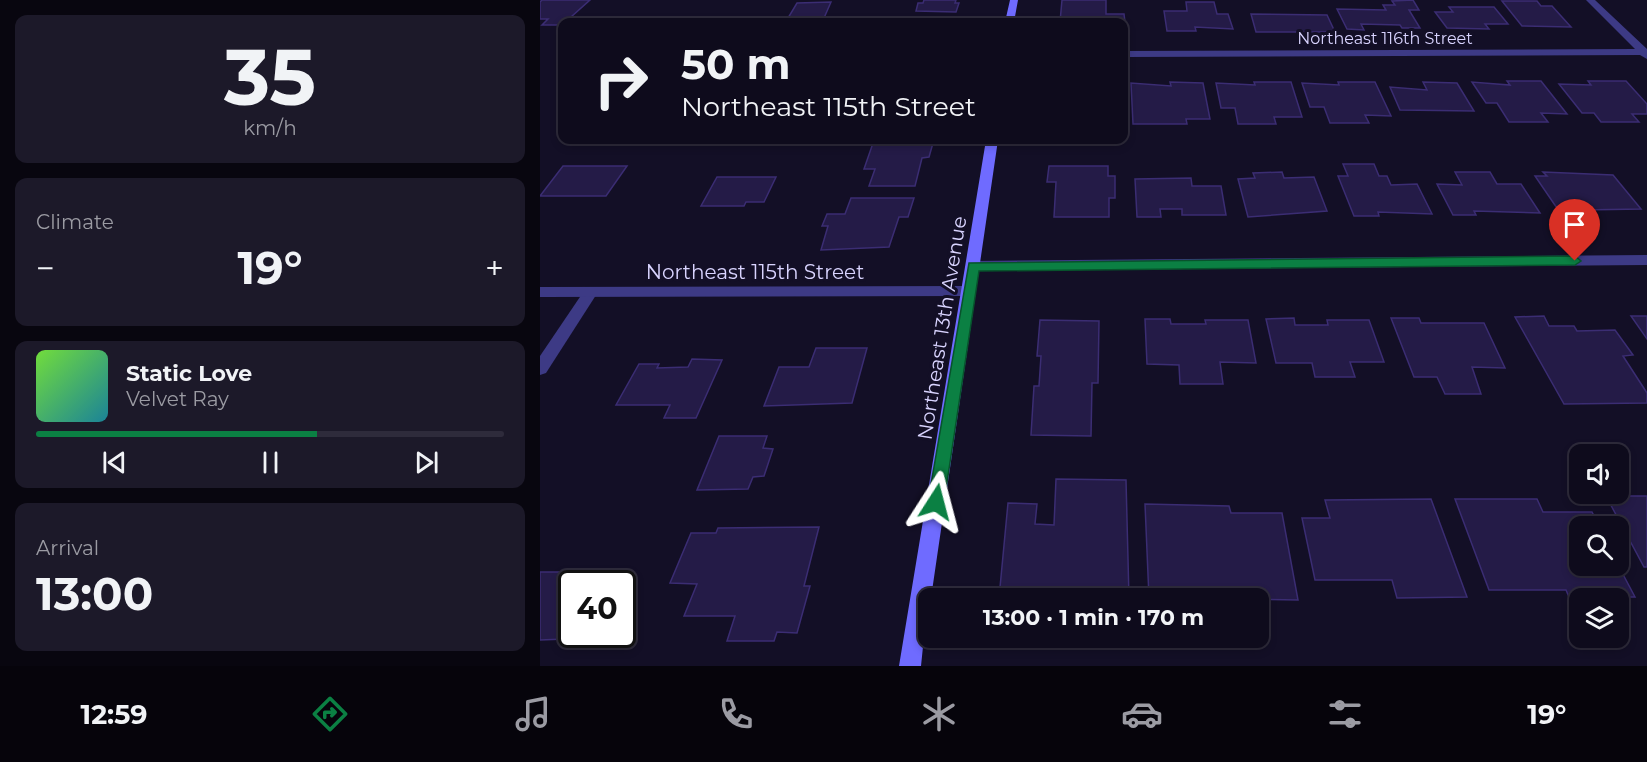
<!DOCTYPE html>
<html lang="en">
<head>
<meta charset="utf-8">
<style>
  :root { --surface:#0e0b1c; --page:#1c1929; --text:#f1f3f6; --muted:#9b9ba3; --line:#2e2b3b; --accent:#0b8043 }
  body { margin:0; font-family:Montserrat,sans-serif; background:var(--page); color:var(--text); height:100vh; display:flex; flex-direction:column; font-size:22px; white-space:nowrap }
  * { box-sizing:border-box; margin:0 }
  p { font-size:20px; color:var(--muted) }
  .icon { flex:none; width:33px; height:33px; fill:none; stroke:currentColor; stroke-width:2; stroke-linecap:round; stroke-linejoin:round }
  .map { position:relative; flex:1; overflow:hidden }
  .drawer { display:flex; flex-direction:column; gap:15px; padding:15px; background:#08060f; width:540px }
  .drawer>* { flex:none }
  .guide { position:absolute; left:18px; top:18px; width:570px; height:126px; border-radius:12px; box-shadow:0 3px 9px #0003,0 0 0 2px var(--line); background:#0e0b1c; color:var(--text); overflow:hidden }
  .tools { position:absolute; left:1029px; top:444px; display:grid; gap:12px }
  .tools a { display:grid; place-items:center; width:60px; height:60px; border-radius:12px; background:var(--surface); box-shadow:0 3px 9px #0003,0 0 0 2px var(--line); font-size:30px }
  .speed { position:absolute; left:18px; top:570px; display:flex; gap:12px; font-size:30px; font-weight:700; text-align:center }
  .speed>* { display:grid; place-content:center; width:78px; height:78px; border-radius:50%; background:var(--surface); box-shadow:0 3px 9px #0003,0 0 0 2px var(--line); line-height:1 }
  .speed .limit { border:3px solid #111; border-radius:9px; background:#fff; color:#111 }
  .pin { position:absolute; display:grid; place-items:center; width:51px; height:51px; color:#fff; margin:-62px -26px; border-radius:50% 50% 50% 0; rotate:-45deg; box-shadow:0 0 6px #0007 }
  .pin .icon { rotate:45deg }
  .me { position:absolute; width:66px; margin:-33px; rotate:9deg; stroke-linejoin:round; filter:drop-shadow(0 0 4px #0008) }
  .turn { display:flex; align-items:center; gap:21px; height:126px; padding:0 24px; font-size:27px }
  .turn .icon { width:78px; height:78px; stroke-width:2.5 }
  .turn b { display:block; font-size:42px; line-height:51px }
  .big { font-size:45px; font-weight:700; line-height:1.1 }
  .drawer .widget { flex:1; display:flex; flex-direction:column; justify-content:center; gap:9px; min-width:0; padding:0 21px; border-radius:12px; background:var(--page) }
  .drawer .dial { align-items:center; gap:0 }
  .dial b { font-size:78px; line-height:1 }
  .song { display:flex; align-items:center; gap:18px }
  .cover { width:72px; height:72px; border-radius:9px; background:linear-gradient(135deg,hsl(100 70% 55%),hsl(190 70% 35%)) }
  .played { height:6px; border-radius:3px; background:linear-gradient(90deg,var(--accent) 60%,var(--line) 60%) }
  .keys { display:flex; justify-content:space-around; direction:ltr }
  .heat { display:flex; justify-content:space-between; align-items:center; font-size:33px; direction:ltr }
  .trip { position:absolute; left:378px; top:588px; width:351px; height:60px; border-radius:12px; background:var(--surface); box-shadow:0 3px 9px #0003,0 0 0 2px var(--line); font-weight:700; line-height:60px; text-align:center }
  .menu { display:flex; height:96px; justify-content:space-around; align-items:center; background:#06040b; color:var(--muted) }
  .menu .icon { width:42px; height:42px }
  .menu .on { color:var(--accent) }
  .menu b { font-size:27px; color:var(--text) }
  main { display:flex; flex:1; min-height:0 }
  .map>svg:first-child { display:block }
</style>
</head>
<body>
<main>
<section class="drawer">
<div class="widget dial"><b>35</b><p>km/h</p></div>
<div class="widget"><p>Climate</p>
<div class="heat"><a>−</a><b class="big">19°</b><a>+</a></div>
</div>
<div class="widget">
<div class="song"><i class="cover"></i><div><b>Static Love</b><p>Velvet Ray</p></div></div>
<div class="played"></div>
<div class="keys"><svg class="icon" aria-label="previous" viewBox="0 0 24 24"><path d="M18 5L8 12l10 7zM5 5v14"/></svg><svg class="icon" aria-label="pause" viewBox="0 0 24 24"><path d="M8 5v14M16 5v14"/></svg><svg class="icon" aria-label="next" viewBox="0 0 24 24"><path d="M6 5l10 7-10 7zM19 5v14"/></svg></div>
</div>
<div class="widget"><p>Arrival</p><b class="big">13:00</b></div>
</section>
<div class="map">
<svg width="1107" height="666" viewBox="0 0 1107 666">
  <rect width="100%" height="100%" fill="#130f26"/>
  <path fill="#241b47" stroke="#3b2d73" stroke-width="1.5" d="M 2,0 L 50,0 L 22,25 L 2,25 L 8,19 L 0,19 L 0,2 Z
    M 384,0 L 416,0 L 415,3 L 419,3 L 416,12 L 376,11 L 378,3 L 383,3 Z
    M 522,0 L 566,0 L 566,14 L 584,14 L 585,22 L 520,22 Z
    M 873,0 L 879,10 L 869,10 L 880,28 L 862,28 L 860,25 L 821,24 L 824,30 L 807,29 L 797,9 L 846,10 L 843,5 L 855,5 L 852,1 Z
    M 962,1 L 997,1 L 1001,6 L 1012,6 L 1031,27 L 982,26 Z
    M 291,2 L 284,18 L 248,18 L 257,3 Z
    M 646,2 L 674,2 L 677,14 L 688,14 L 693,29 L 655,27 L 656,31 L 627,31 L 624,11 L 647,11 Z
    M 909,7 L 954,7 L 968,24 L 945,24 L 949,29 L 907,28 L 895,12 L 913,12 Z
    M 711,14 L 787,15 L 795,32 L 716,32 Z
    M 383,17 L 415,17 L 414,22 L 371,22 Z
    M 967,81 L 1001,81 L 1027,114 L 1001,113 L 1008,122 L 969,122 L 957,103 L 946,103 L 932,82 L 970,85 Z
    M 1048,81 L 1086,81 L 1107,104 L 1107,114 L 1092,114 L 1099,122 L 1061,122 L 1054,113 L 1042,113 L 1019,84 L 1051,85 Z
    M 630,82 L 663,83 L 670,119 L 646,119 L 647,124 L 593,124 L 591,83 L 631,86 Z
    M 714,82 L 751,82 L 762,117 L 734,117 L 736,124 L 698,124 L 695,108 L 681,108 L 676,83 L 715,85 Z
    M 798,82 L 835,82 L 851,116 L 825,115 L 829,123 L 790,123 L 784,107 L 770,107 L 762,83 L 799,85 Z
    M 883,82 L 917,83 L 934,111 L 860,110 L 850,87 L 887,90 Z
    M 333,143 L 393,143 L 389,157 L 382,158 L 375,186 L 329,186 L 335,169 L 324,169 Z
    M 803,164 L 834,164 L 839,176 L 847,176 L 851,185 L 877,184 L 892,214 L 838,212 L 839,216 L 814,216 L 798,176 L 808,176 Z
    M 23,166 L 87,166 L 66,196 L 0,196 Z
    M 509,166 L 568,166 L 568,176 L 575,176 L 575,198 L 569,198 L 569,217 L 514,217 L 516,182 L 507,182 Z
    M 742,172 L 744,178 L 774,177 L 787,211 L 708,217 L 698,179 L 715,178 L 713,173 Z
    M 915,172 L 950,172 L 957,184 L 981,184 L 1000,213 L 934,211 L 936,215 L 913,215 L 897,184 L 922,185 Z
    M 1003,172 L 1073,175 L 1101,209 L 1041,210 L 1044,214 L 1021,214 L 995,176 L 1007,176 Z
    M 177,177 L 236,177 L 224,202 L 206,202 L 204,206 L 161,206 Z
    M 651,178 L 652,186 L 681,186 L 686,215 L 642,215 L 642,209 L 620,209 L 621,217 L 597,217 L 595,179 Z
    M 311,198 L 374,198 L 368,217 L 359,217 L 349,247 L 281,250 L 288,226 L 282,226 L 287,214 L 305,214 Z
    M 1004,316 L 1009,326 L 1034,326 L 1037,331 L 1075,330 L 1093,355 L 1083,356 L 1107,393 L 1107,403 L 1024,404 L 975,317 Z
    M 1091,316 L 1107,316 L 1107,339 Z
    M 754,318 L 755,325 L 788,325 L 787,320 L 829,320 L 844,362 L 810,362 L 815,377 L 775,377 L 772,363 L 736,363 L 726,319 Z
    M 851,318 L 879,318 L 881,323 L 944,323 L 965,368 L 932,367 L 941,394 L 905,394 L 897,377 L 874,377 Z
    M 605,319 L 630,319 L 631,324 L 666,324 L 665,320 L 708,320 L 716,363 L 680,362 L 683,384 L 640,384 L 639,365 L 607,364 Z
    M 500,320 L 559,321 L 558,383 L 552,383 L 551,436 L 491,435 L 494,386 L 499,386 L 501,356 L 497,356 Z
    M 276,348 L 327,348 L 312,403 L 224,406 L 239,367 L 269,367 Z
    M 152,359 L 182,360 L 156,418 L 124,418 L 130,405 L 76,405 L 99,364 L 119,364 L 117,368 L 148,367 Z
    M 179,436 L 227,436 L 223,448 L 233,449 L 224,476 L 213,477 L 208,489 L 157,490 Z
    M 516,479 L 586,480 L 589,598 L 459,598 L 468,503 L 497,504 L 495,524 L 514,525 Z
    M 1066,496 L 1107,496 L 1107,567 L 1104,567 Z
    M 891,499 L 927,597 L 857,598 L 852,580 L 775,580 L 762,518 L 790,518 L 785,500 Z
    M 915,499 L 997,499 L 1003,512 L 1052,512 L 1059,526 L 1040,526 L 1040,566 L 1078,565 L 1095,597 L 1029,597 L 1026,590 L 949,590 Z
    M 605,504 L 689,506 L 691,513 L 742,513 L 758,600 L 609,598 Z
    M 279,527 L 264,586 L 270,586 L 257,633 L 237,632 L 234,641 L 187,641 L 195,616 L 144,616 L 157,584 L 130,583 L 151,533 L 176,533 L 178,528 Z
    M 0,572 L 56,572 L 51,584 L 32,584 L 32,625 L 25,639 L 0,640 Z"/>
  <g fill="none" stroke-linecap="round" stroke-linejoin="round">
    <path fill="#3d3a85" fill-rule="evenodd" d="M 51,287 L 58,292 L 6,373 L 0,375 L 0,356 L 46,288 Z"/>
    <path fill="#3d3a85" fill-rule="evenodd" d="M 1046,0 L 1055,0 L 1107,49 L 1107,59 L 1100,55 L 584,57 L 584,51 L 1095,49 Z
      M 1107,255 L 1107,265 L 433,271 L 426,266 L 433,261 Z
      M 429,286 L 436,291 L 429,296 L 0,297 L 0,287 Z"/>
    <path fill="#6f6bff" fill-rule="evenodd" d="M 470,0 L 478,0 L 474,22 L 465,22 Z
      M 446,140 L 458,140 L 391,598 L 388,598 L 381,666 L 359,666 Z"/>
  </g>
  <path fill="#0b8043" stroke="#07532c" stroke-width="1.5" d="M 1035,256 L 1041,261 L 1035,265 L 439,271 L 404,502 L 402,507 L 396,510 L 390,507 L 388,502 L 429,263 Z"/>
  <g text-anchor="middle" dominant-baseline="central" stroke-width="6" stroke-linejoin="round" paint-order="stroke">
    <g font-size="16" fill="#d9d4ff" stroke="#130f26">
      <text x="845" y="38">Northeast 116th Street</text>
    </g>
    <g font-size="20" fill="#d9d4ff" stroke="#130f26">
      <text x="215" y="272">Northeast 115th Street</text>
      <text transform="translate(402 328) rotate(-81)">Northeast 13th Avenue</text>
    </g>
  </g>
</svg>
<div class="tools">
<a><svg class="icon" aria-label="sound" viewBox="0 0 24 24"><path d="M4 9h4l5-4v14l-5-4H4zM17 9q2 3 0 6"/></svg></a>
<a><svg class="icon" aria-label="search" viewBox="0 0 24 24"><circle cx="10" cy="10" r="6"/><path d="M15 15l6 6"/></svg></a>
<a><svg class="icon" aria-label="layers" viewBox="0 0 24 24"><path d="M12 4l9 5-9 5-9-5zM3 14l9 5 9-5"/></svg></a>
</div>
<div class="speed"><div class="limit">40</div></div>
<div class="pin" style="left:1035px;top:261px;background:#d93025"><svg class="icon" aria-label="arrive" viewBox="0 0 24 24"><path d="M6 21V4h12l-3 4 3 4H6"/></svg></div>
<svg class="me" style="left:396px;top:502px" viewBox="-20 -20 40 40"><path d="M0-17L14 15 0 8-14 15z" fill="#0b8043" stroke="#fff" stroke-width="4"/></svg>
<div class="trip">13:00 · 1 min · 170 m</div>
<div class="guide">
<div class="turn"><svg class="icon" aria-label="right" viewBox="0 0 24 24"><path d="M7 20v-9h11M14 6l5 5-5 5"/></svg><div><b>50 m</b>Northeast 115th Street</div></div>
</div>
</div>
</main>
<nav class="menu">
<b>12:59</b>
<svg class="icon on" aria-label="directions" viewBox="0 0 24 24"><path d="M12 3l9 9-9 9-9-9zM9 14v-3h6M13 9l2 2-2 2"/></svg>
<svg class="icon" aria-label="music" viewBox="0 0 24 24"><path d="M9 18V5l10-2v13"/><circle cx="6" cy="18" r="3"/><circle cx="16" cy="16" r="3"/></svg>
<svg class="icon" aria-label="phone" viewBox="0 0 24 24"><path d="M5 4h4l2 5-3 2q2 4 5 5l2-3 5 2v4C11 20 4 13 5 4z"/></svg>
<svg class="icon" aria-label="climate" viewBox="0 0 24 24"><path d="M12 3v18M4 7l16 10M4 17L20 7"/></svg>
<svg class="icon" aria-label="car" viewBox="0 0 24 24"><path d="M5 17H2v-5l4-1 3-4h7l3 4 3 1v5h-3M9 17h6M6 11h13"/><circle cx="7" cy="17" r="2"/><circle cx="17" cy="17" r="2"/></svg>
<svg class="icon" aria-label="filters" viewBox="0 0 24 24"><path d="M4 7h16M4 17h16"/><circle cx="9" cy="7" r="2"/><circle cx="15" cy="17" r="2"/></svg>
<b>19°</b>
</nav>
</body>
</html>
